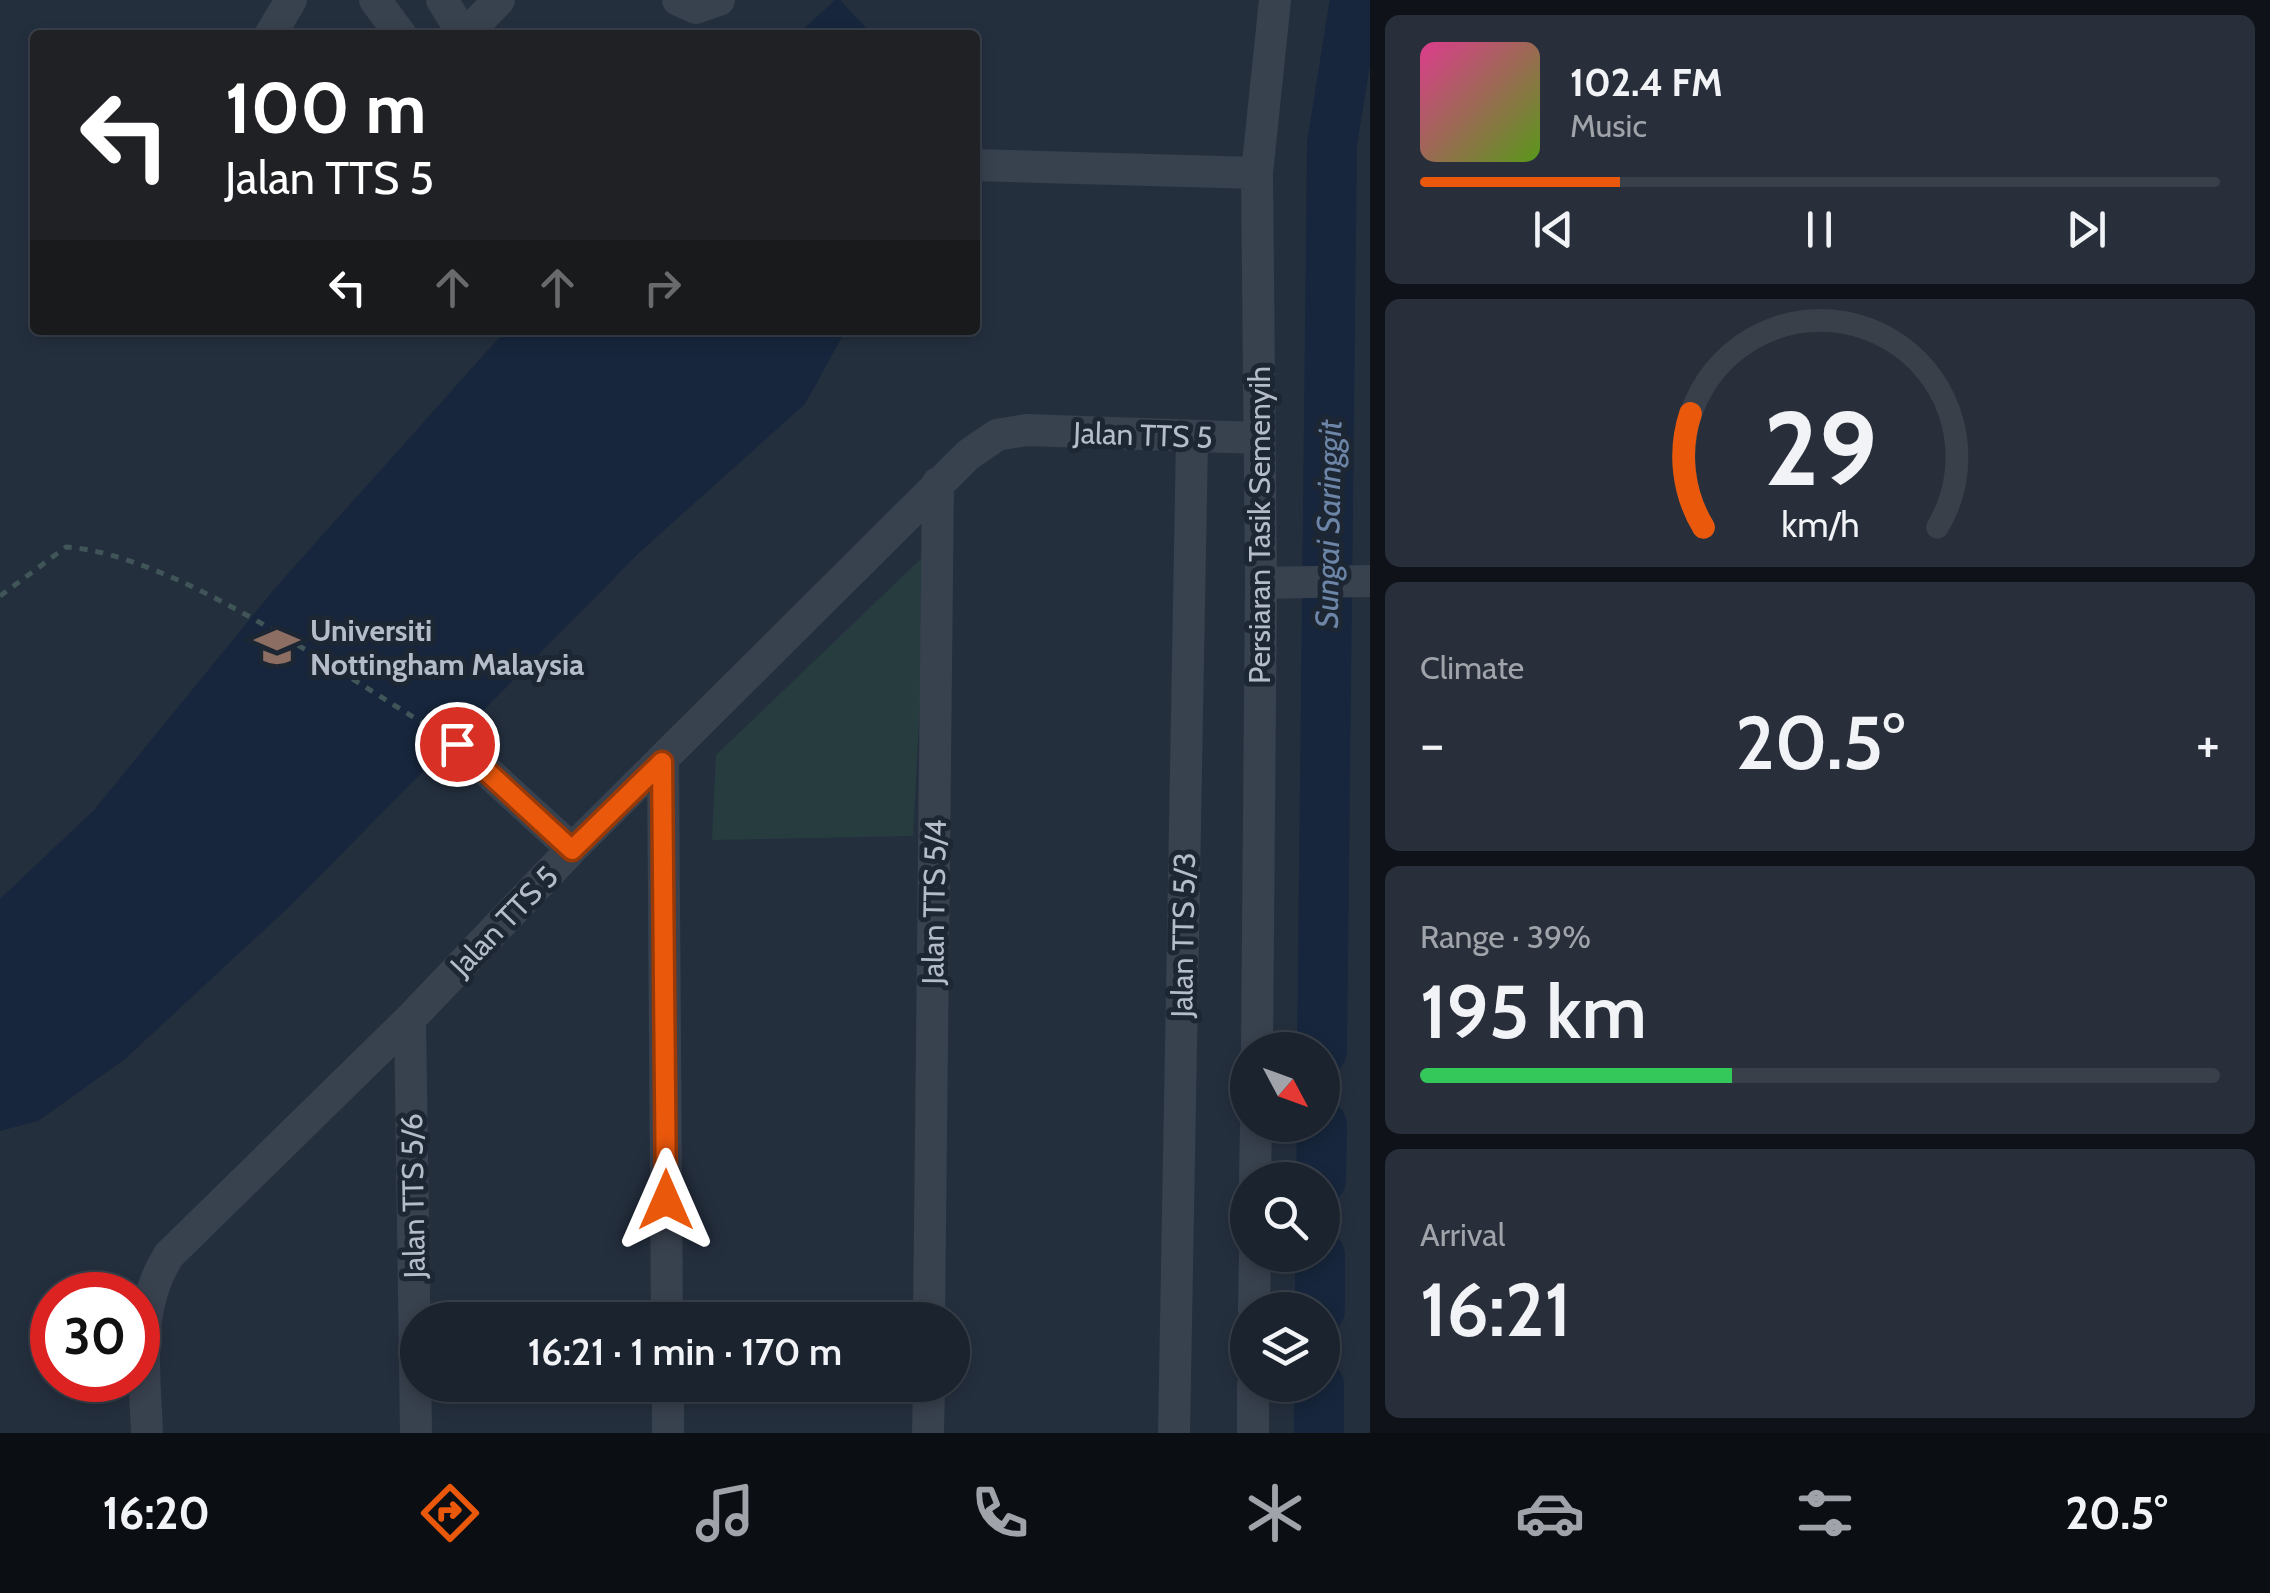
<!DOCTYPE html>
<html lang="en">
<head>
<meta charset="utf-8">
<style>
  :root { --surface:#1b232e; --page:#282f3a; --text:#f1f3f6; --muted:#a0a4aa; --line:#39404a; --accent:#ea580c }
  body { margin:0; font-family:Cabin,sans-serif; background:var(--page); color:var(--text); height:100vh; display:flex; flex-direction:column; font-size:38px; white-space:nowrap }
  * { box-sizing:border-box; margin:0 }
  p { font-size:32px; color:var(--muted) }
  .icon { flex:none; width:55px; height:55px; fill:none; stroke:currentColor; stroke-width:2; stroke-linecap:round; stroke-linejoin:round }
  .map { position:relative; flex:1; overflow:hidden }
  .panel { display:flex; flex-direction:column; gap:15px; padding:15px; background:#0f1319; width:900px }
  .panel>* { flex:none }
  .banner { position:absolute; left:30px; top:30px; width:950px; height:305px; border-radius:10px; box-shadow:0 5px 15px #0003,0 0 0 2px var(--line); background:#202124; color:#fff; overflow:hidden }
  .needle { width:65px; rotate:131deg }
  .controls { position:absolute; left:1230px; top:1032px; display:grid; gap:20px }
  .controls a { display:grid; place-items:center; width:110px; height:110px; border-radius:50%; background:var(--surface); box-shadow:0 5px 15px #0003,0 0 0 2px var(--line); font-size:50px }
  .speed { position:absolute; left:30px; top:1272px; display:flex; gap:20px; font-size:50px; font-weight:700; text-align:center }
  .speed>* { display:grid; place-content:center; width:130px; height:130px; border-radius:50%; background:var(--surface); box-shadow:0 5px 15px #0003,0 0 0 2px var(--line); line-height:1 }
  .speed .limit { border:15px solid #d22; background:#fff; color:#111 }
  .pin { position:absolute; display:grid; place-items:center; width:85px; height:85px; color:#fff; margin:-42px; border:5px solid #fff; border-radius:50%; box-shadow:0 2px 10px #0007 }
  .me { position:absolute; width:110px; margin:-55px; rotate:0deg; stroke-linejoin:round; filter:drop-shadow(0 0 8px #0008) }
  .turn { display:flex; align-items:center; gap:35px; height:210px; padding:0 30px; font-size:45px }
  .turn .icon { width:130px; height:130px; stroke-width:2.5 }
  .turn b { display:block; font-size:70px; line-height:85px }
  .lanes { display:flex; align-items:center; height:95px; padding:0 30px; background:#0003; justify-content:center; gap:50px; direction:ltr }
  .lanes .off { opacity:.35 }
  .big { font-size:75px; font-weight:600; line-height:1.1 }
  .panel .card { flex:1; display:flex; flex-direction:column; justify-content:center; gap:15px; min-width:0; padding:0 35px; border-radius:15px; background:var(--page) }
  .panel .dial { align-items:center; gap:0 }
  .dial svg { height:260px; overflow:visible; fill:none; stroke:var(--line); stroke-width:7; stroke-linecap:round; text-anchor:middle }
  .dial text { fill:var(--text); stroke:none }
  .song { display:flex; align-items:center; gap:30px }
  .cover { width:120px; height:120px; border-radius:15px; background:linear-gradient(135deg,hsl(330 70% 55%),hsl(90 70% 35%)) }
  .played { height:10px; border-radius:5px; background:linear-gradient(90deg,var(--accent) 25%,var(--line) 25%) }
  .keys { display:flex; justify-content:space-around; direction:ltr }
  .heat { display:flex; justify-content:space-between; align-items:center; font-size:55px; direction:ltr }
  .charge { height:15px; border-radius:8px; background:linear-gradient(90deg,#34c759 39%,var(--line) 0) }
  .trip { position:absolute; left:400px; top:1302px; width:570px; height:100px; border-radius:50px; background:var(--surface); box-shadow:0 5px 15px #0003,0 0 0 2px var(--line); font-weight:600; line-height:100px; text-align:center }
  .dock { display:flex; height:160px; justify-content:space-around; align-items:center; background:#0b0e12; color:var(--muted) }
  .dock .icon { width:70px; height:70px }
  .dock .on { color:var(--accent) }
  .dock b { font-size:45px; color:var(--text) }
  main { display:flex; flex:1; min-height:0 }
  .map>svg:first-child { display:block }
</style>
</head>
<body>
<main>
<div class="map">
<svg width="1370" height="1433" viewBox="0 0 1370 1433">
  <rect width="100%" height="100%" fill="#242f3e"/>
  <path fill="#263c3f" d="M 928,552 L 913,836 L 712,840 L 716,755 Z"/>
  <path fill="#17263c" d="M 835,0 L 840,0 L 873,35 L 797,35 Z
    M 506,330 L 846,330 L 805,404 L 641,551 L 289,907 L 125,1059 L 38,1121 L 0,1131 L 0,899 L 94,810 L 276,587 Z"/>
  <g fill="none" stroke-linecap="round" stroke-linejoin="round">
    <path stroke="#17263c" stroke-width="50" d="M 1322,1051 L 1332,144 L 1355,0
      M 1321,1180 L 1322,1125
      M 1320,1310 L 1320,1255
      M 1319,1433 L 1319,1385"/>
    <path stroke="#3f5557" stroke-width="5" stroke-dasharray="8 8" stroke-linecap="butt" d="M 0,596 L 66,547 C 176,555 335,671 433,729"/>
    <path stroke="#38414e" stroke-width="32" d="M 375,0 L 401,35
      M 442,0 L 464,35
      M 678,0 L 696,8 L 719,0
      M 270,35 L 291,0
      M 465,35 L 499,0
      M 975,165 L 1257,173
      M 1261,583 L 1370,581
      M 457,744 L 572,849
      M 663,762 L 667,1320
      M 410,1019 L 416,1433
      M 1257,1050 L 1261,583 L 1257,173 L 1275,0
      M 1255,1180 L 1256,1125
      M 1254,1310 L 1255,1255
      M 929,1320 L 938,483
      M 668,1385 L 668,1433
      M 147,1433 C 145,1372 134,1309 169,1255 L 410,1019 L 572,849 L 968,455 L 997,435 L 1026,430 L 1259,438
      M 928,1433 L 929,1385
      M 1174,1433 L 1192,438
      M 1253,1433 L 1253,1385"/>
  </g>
  <g fill="none" stroke-linecap="round" stroke-linejoin="round">
    <g stroke="#983908" stroke-width="25">
      <path id="route" d="M 457,744 L 572,850 L 662,762 L 666,1200"/>
    </g>
    <use href="#route" stroke="#ea580c" stroke-width="18"/>
  </g>
  <defs>
    <g id="university-bare" transform="scale(3.45)"><path d="M0-5L7-2L0 1L-7-2ZM-4 1L0 2.5L4 1V4Q0 6-4 4Z" fill="#8d6e63" stroke="#1d2633" stroke-width="2.5" paint-order="stroke"/></g>
  </defs>
  <g fill-rule="evenodd">
    <use href="#university-bare" x="277" y="647"/>
  </g>
  <g text-anchor="middle" dominant-baseline="central" stroke-width="10" stroke-linejoin="round" paint-order="stroke">
    <g font-size="30" fill="#b4bcc9" stroke="#1d2633">
      <text transform="translate(1143 435) rotate(2)">Jalan TTS 5</text>
      <text transform="translate(1259 525) rotate(-90)">Persiaran Tasik Semenyih</text>
      <text transform="translate(934 902) rotate(-89)">Jalan TTS 5/4</text>
      <text transform="translate(504 921) rotate(-46)">Jalan TTS 5</text>
      <text transform="translate(1183 935) rotate(-89)">Jalan TTS 5/3</text>
      <text transform="translate(413 1196) rotate(-91)">Jalan TTS 5/6</text>
    </g>
    <g font-size="30" font-weight="bold" fill="#b4bcc9" stroke="#1d2633" text-anchor="start">
      <text x="310" y="630">Universiti<tspan x="310" dy="34">Nottingham Malaysia</tspan></text>
    </g>
    <g font-size="32" font-style="italic" fill="#6d86a8" stroke="#1d2633">
      <text transform="translate(1328 524) rotate(-89)">Sungai Saringgit</text>
    </g>
  </g>
</svg>
<div class="controls">
<a><svg class="needle" viewBox="-14 -14 28 28"><path d="M0-13l5 13h-10z" fill="#e53935"/><path d="M0 13l5-13h-10z" fill="#a0a4aa"/></svg></a>
<a><svg class="icon" aria-label="search" viewBox="0 0 24 24"><circle cx="10" cy="10" r="6"/><path d="M15 15l6 6"/></svg></a>
<a><svg class="icon" aria-label="layers" viewBox="0 0 24 24"><path d="M12 4l9 5-9 5-9-5zM3 14l9 5 9-5"/></svg></a>
</div>
<div class="speed"><div class="limit">30</div></div>
<div class="pin" style="left:457px;top:744px;background:#d93025"><svg class="icon" aria-label="arrive" viewBox="0 0 24 24"><path d="M6 21V4h12l-3 4 3 4H6"/></svg></div>
<svg class="me" style="left:666px;top:1200px" viewBox="-20 -20 40 40"><path d="M0-17L14 15 0 8-14 15z" fill="#ea580c" stroke="#fff" stroke-width="4"/></svg>
<div class="trip">16:21 · 1 min · 170 m</div>
<div class="banner">
<div class="turn"><svg class="icon" aria-label="left" viewBox="0 0 24 24"><path d="M17 20v-9H6M10 6l-5 5 5 5"/></svg><div><b>100 m</b>Jalan TTS 5</div></div>
<div class="lanes"><svg class="icon" aria-label="left" viewBox="0 0 24 24"><path d="M17 20v-9H6M10 6l-5 5 5 5"/></svg><svg class="icon off" aria-label="ahead" viewBox="0 0 24 24"><path d="M12 20V5M6 11l6-6 6 6"/></svg><svg class="icon off" aria-label="ahead" viewBox="0 0 24 24"><path d="M12 20V5M6 11l6-6 6 6"/></svg><svg class="icon off" aria-label="right" viewBox="0 0 24 24"><path d="M7 20v-9h11M14 6l5 5-5 5"/></svg></div>
</div>
</div>
<section class="panel">
<div class="card">
<div class="song"><i class="cover"></i><div><b>102.4 FM</b><p>Music</p></div></div>
<div class="played"></div>
<div class="keys"><svg class="icon" aria-label="previous" viewBox="0 0 24 24"><path d="M18 5L8 12l10 7zM5 5v14"/></svg><svg class="icon" aria-label="pause" viewBox="0 0 24 24"><path d="M8 5v14M16 5v14"/></svg><svg class="icon" aria-label="next" viewBox="0 0 24 24"><path d="M6 5l10 7-10 7zM19 5v14"/></svg></div>
</div>
<div class="card dial"><svg viewBox="0 0 100 80">
<path d="M14 69A42 42 0 1 1 86 69"/>
<path d="M14 69A42 42 0 0 1 10 34" stroke="#ea580c"/>
<text x="50" y="56" font-size="32" font-weight="700">29</text>
<text x="50" y="72" font-size="11">km/h</text>
</svg></div>
<div class="card"><p>Climate</p>
<div class="heat"><a>−</a><b class="big">20.5°</b><a>+</a></div>
</div>
<div class="card"><p>Range · 39%</p><b class="big">195 km</b><div class="charge"></div></div>
<div class="card"><p>Arrival</p><b class="big">16:21</b></div>
</section>
</main>
<nav class="dock">
<b>16:20</b>
<svg class="icon on" aria-label="directions" viewBox="0 0 24 24"><path d="M12 3l9 9-9 9-9-9zM9 14v-3h6M13 9l2 2-2 2"/></svg>
<svg class="icon" aria-label="music" viewBox="0 0 24 24"><path d="M9 18V5l10-2v13"/><circle cx="6" cy="18" r="3"/><circle cx="16" cy="16" r="3"/></svg>
<svg class="icon" aria-label="phone" viewBox="0 0 24 24"><path d="M5 4h4l2 5-3 2q2 4 5 5l2-3 5 2v4C11 20 4 13 5 4z"/></svg>
<svg class="icon" aria-label="climate" viewBox="0 0 24 24"><path d="M12 3v18M4 7l16 10M4 17L20 7"/></svg>
<svg class="icon" aria-label="car" viewBox="0 0 24 24"><path d="M5 17H2v-5l4-1 3-4h7l3 4 3 1v5h-3M9 17h6M6 11h13"/><circle cx="7" cy="17" r="2"/><circle cx="17" cy="17" r="2"/></svg>
<svg class="icon" aria-label="filters" viewBox="0 0 24 24"><path d="M4 7h16M4 17h16"/><circle cx="9" cy="7" r="2"/><circle cx="15" cy="17" r="2"/></svg>
<b>20.5°</b>
</nav>
</body>
</html>
